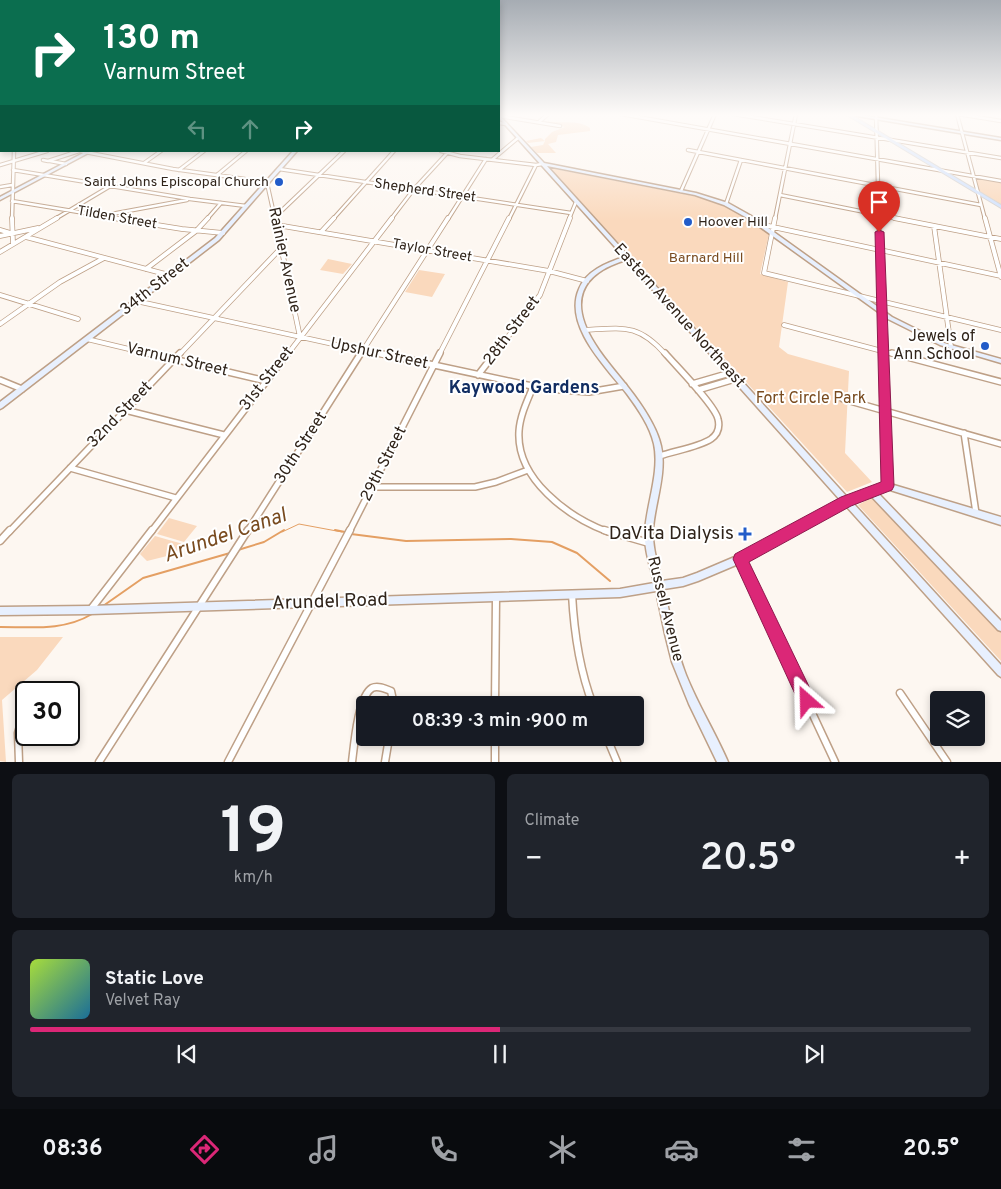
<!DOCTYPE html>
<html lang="en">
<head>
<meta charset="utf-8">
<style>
  :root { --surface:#171b24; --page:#20242c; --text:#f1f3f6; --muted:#9ea1a6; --line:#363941; --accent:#db2777 }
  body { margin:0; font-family:Overpass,sans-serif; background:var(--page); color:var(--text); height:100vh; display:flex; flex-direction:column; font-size:19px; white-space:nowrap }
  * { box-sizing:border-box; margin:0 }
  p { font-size:16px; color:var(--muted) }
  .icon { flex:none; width:28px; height:28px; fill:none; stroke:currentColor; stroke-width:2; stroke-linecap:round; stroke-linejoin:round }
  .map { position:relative; height:762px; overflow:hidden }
  .drawer { display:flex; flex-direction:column; gap:12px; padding:12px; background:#0d0f14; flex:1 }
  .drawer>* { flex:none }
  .banner { position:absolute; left:0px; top:0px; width:500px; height:152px; box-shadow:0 2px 8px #0003; background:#0b6e4f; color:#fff; overflow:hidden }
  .tools { position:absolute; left:930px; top:691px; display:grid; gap:10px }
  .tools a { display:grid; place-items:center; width:55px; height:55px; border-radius:5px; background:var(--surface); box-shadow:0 2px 8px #0003; font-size:25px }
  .speed { position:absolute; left:15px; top:681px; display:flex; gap:10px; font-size:25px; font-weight:700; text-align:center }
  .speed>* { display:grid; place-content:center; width:65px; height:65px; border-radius:50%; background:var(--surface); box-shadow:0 2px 8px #0003; line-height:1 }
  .speed .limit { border:2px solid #111; border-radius:8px; background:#fff; color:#111 }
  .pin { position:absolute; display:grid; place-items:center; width:42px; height:42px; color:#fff; margin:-51px -21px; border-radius:50% 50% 50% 0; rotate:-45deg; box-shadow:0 0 5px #0007 }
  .pin .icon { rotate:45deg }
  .me { position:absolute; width:55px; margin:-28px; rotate:335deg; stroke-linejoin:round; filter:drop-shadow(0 0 4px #0008) }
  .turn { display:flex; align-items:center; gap:18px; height:105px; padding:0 20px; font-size:22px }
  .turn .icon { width:65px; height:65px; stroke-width:2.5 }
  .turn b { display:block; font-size:35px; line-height:42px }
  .lanes { display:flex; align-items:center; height:48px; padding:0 20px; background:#0003; justify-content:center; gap:25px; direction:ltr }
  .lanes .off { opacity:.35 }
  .big { font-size:38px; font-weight:600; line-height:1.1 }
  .drawer .card { flex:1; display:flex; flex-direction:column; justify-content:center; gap:8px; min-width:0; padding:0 18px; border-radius:8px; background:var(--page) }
  .drawer .dial { align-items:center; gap:0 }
  .dial b { font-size:65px; line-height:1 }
  .song { display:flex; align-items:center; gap:15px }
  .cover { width:60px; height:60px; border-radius:8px; background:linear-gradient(135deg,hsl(80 70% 55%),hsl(200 70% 35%)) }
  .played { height:5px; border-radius:2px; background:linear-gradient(90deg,var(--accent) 50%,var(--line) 50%) }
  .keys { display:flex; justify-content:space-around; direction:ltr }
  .heat { display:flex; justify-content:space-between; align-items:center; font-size:28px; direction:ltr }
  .drawer .tiles { flex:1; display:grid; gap:12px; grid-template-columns:1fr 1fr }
  .card:last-child { grid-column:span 2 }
  .trip { position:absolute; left:356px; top:696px; width:288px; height:50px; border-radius:5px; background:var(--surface); box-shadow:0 2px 8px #0003; font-weight:600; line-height:50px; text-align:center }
  .tabs { display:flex; height:80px; justify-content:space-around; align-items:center; background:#090b0e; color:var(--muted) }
  .tabs .icon { width:35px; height:35px }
  .tabs .current { color:var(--accent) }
  .tabs b { font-size:22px; color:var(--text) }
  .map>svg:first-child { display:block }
</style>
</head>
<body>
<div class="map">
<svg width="1001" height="762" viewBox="0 0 1001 762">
  <rect width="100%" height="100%" fill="#fdf7f1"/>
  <path fill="#fad9bd" d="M 545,121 C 559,124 578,119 590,128 L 590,131 L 558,135 L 556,142 L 548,144 L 556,153 L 537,153 L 531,147 L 543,145 L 545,141 L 528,143 L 526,141 L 541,138 L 545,141 L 545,139 L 552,132 L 565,127 Z
    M 550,168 L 709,199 L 739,212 L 769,234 L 760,274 L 788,282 L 779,347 L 788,354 L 849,371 L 845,453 L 872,482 L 847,492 Z
    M 973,176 L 1001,181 L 1001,207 L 978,193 Z
    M 328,259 L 352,264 L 343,274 L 320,270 Z
    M 419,270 L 445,274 L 432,297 L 405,292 Z
    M 872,497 L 1001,632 L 1001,661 L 858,505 Z
    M 169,518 L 197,526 L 184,542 L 157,534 Z
    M 155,536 L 183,544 L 175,554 L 147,561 L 140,554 Z
    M 0,637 L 63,637 L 37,670 L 2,700 L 6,762 L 0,761 Z"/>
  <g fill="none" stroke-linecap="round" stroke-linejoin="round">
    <path stroke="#e49f63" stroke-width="1" d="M 282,532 L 299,524 L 342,532"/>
    <path stroke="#e49f63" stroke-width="2" d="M 335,530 L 345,532
      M 351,534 L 406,541 L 511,539 L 552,542 L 577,553 L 610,581
      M 238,550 L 264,542 L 284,530
      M 103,606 L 143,578 L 230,553
      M 0,627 C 32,627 64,631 92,614"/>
    <g stroke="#bea087" stroke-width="4.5">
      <path id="street-far3" d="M 621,114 L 1001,181
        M 733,114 L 1001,158
        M 876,114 L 879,219
        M 957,114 L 985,219
        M 958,114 L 1001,121
        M 499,116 L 560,126
        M 539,122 L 548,114
        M 499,123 L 506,124
        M 688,150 L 981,205
        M 80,151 L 173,169 L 245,179
        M 441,151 L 460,156 L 536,165 L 542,164
        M 493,159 L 518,138
        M 43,160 L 48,161 L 79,151
        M 50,161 L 66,164
        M 144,163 L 161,151
        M 0,165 L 47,151
        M 279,169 L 571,213
        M 13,170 L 190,199 L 246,206
        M 179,170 L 204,151
        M 217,175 L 246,151
        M 267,183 L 275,219
        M 0,187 L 12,185
        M 681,191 L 715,114
        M 780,195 L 900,219
        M 12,201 L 121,219
        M 726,204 L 741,160
        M 106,215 L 187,200
        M 275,217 L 344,151
        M 12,219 L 14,151
        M 55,219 L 112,185
        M 207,219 L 221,203
        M 333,219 L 394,151
        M 391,219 L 414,189 L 449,151
        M 448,219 L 486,159
        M 509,219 L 536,165
        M 569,219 L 576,202
        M 775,219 L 796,114"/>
    </g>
    <g stroke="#bea087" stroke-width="5.5">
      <path id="street-far2" d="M 12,218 L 13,244
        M 113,218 L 182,229 L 223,233
        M 275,218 L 300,337
        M 775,218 L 764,273 L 1001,330
        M 879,218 L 883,355
        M 894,218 L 1001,239
        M 985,218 L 1001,277
        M 759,224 L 1001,276
        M 277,225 L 549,271 L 587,281
        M 934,226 L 951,347
        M 0,230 L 10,233
        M 321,232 L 334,218
        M 0,236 L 38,228
        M 26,237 L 169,275
        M 0,252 L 57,218
        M 146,269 L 196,231 L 208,218
        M 0,295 L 78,319
        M 136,301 L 383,355
        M 0,324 L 60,282 L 104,258
        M 784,325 L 897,355
        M 584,330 C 623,328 638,323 666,355
        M 87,339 L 154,355
        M 179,355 L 282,247
        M 287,355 L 392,218
        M 360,355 L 448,218
        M 439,355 L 509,218
        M 494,355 L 540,295 L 570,218"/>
    </g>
    <g stroke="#bea087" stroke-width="8">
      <path id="street-far1" d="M 148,353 L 266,381
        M 378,353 L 546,389 L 589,392 L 624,386
        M 883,353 L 887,486
        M 892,353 L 1001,382
        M 478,375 L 495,353
        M 0,380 L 22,389
        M 692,384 L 730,373
        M 533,387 C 527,401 520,416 519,431 C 516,479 568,517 608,532
        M 698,390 L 735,379
        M 843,399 L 1001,444
        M 125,410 L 224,435
        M 964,433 L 976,513
        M 660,456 C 674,451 699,447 711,439 C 718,434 720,427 718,419 C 715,405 676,366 665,353
        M 70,468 L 176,498
        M 372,487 L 475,487 L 496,482 L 528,470
        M 9,532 L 180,353
        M 151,532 L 288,353
        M 247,532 L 361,353
        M 349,532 L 440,353"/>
    </g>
    <g stroke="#bea087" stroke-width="9">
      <path id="street" d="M 604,530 L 649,543
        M 0,541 L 10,530
        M 740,559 L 835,762
        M 572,594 C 574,632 579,669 593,705
        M 91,609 L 152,530
        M 900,693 L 947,762
        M 495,705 L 496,598
        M 495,738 L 495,762
        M 607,738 L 617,762
        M 19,762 L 18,733 L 26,706
        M 99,762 L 248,530
        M 228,762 L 350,530
        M 352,762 C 354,746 358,696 372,688 C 378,685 386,689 391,691 L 394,705
        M 385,762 L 389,738"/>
    </g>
    <g stroke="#bea087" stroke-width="3">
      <path id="secondary" d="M 845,114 L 855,114 L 1001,138 L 1001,140 Z
        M 499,115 L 544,163 L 696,193 L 728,203 L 753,217 L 892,317 L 944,343 L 1001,359 L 1001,363 L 940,345 L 888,319 L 749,219 L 724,205 L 695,195 L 547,166 L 848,498 L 868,490 L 868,489 L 873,488 L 887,483 L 1001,517 L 1001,525 L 887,489 L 878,493 L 1001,621 L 1001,631 L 998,630 L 871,496 L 853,503 L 1001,665 L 1001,677 L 998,675 L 846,506 L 743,562 L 698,581 L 683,586 L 664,589 C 671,618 675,647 686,675 C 698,705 715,732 728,762 L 717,762 L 689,704 L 672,662 L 665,634 L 656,591 L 620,597 L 90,614 L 0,615 L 0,607 L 90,606 L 620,589 L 654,583 C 650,565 644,549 645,531 C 647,503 660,471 654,444 C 650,426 638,409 627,394 C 607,368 563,326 579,289 C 586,271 606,263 624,257 L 499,118 ZM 626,260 L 841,501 L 737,556 L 697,573 L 683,578 L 662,581 C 658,564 652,548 653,529 C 655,502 667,473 661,446 C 657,428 645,410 634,395 C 622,378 606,362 595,344 C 569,303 579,274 626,260 Z
        M 87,151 L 92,151 L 0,200 L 0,197 Z
        M 293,151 L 297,151 L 219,240 L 2,408 L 0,409 L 0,402 L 215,238 Z"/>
    </g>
    <g stroke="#d6d3d1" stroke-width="2">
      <path id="primary" d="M 845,114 L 850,114 L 1001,205 L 1001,208 Z
        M 0,126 L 1,126 L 1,128 L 0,128 Z"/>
    </g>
    <use href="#street-far3" stroke="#fff" stroke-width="2.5"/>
    <use href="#street-far2" stroke="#fff" stroke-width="4"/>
    <use href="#street-far1" stroke="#fff" stroke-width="5"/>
    <use href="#street" stroke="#fff" stroke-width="6"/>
    <use href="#secondary" fill="#e8f0fe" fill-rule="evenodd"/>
    <use href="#primary" fill="#d2e2fd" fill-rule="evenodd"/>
  </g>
  <linearGradient id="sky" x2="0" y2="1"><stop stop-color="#a6acb3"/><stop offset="0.52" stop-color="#fefbf9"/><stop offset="1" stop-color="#fefbf9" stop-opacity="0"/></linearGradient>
  <rect width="1001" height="221" fill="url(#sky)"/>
  <path fill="#db2777" stroke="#8e194d" d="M 879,230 L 884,232 L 894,486 L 892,490 L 851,506 L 749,562 L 816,701 L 814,707 L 807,709 L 801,707 L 733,559 L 735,554 L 841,497 L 881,482 L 875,232 Z"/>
  <g fill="#225cc9" stroke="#fff" stroke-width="2">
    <circle cx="279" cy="182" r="5"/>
    <circle cx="688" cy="222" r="5"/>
    <circle cx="985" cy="346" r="5"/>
    <path d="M742.5 526.5h5v5h5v5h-5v5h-5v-5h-5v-5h5z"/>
  </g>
  <g text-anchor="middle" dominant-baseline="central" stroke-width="4" stroke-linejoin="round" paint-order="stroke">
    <g font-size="14" fill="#30241a" stroke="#fff" text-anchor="end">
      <text x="269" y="182">Saint Johns Episcopal Church</text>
      <text x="698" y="222" text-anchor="start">Hoover Hill</text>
    </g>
    <g font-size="14" fill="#30241a" stroke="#fff">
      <text transform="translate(425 191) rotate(8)">Shepherd Street</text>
      <text transform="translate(117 218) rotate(10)">Tilden Street</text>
      <text transform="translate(432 251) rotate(10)">Taylor Street</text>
    </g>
    <g font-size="14" fill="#794b1f" stroke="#fff">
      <text x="706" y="258">Barnard Hill</text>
    </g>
    <g font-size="16" fill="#30241a" stroke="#fff">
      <text transform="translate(284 260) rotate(78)">Rainier Avenue</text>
      <text transform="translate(155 287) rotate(-38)">34th Street</text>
      <text transform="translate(679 316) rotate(48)">Eastern Avenue Northeast</text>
      <text transform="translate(512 331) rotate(-53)">28th Street</text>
      <text transform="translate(379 354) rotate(12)">Upshur Street</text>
      <text transform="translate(177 360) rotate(13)">Varnum Street</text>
      <text transform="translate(267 379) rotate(-52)">31st Street</text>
      <text transform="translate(120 415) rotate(-46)">32nd Street</text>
      <text transform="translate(301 448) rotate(-57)">30th Street</text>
      <text transform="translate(384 464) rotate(-63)">29th Street</text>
      <text transform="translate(665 609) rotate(76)">Russell Avenue</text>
    </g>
    <g font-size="16" fill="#30241a" stroke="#fff" text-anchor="end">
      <text x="975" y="337">Jewels of<tspan x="975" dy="18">Ann School</tspan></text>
    </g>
    <g font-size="16" fill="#794b1f" stroke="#fff">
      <text x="811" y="399">Fort Circle Park</text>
    </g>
    <g font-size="18" font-weight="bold" fill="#112d62" stroke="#fff">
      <text x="524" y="388">Kaywood Gardens</text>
    </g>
    <g font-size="19" fill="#30241a" stroke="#fff" text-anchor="end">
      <text x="734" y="534">DaVita Dialysis</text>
    </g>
    <g font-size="19" fill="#30241a" stroke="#fff">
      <text transform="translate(330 602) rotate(-2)">Arundel Road</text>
    </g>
    <g font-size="21" font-style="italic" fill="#794b1f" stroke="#fff">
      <text transform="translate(225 536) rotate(-19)">Arundel Canal</text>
    </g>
  </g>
</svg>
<div class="tools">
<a><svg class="icon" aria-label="layers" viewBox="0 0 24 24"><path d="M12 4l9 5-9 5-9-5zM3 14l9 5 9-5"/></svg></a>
</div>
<div class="speed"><div class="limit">30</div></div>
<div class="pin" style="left:879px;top:232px;background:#d93025"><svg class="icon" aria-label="arrive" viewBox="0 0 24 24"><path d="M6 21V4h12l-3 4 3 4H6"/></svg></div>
<svg class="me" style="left:807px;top:701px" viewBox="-20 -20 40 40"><path d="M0-17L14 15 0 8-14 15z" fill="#db2777" stroke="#fff" stroke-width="4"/></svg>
<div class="trip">08:39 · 3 min · 900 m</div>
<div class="banner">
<div class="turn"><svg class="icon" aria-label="right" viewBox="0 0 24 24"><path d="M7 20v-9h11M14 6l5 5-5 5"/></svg><div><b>130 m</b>Varnum Street</div></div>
<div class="lanes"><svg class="icon off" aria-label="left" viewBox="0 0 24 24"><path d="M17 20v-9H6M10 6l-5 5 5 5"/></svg><svg class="icon off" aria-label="ahead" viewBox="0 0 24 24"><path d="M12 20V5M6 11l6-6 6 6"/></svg><svg class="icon" aria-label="right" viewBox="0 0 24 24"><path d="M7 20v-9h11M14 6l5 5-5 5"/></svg></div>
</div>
</div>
<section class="drawer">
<div class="tiles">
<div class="card dial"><b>19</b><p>km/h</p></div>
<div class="card"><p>Climate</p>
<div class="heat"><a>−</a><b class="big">20.5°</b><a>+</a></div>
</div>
<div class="card">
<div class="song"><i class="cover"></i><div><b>Static Love</b><p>Velvet Ray</p></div></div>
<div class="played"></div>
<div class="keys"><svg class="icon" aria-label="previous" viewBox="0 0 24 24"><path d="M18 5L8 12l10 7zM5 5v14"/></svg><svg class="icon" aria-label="pause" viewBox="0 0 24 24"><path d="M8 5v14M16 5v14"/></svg><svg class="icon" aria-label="next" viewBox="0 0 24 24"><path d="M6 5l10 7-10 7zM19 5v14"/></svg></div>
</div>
</div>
</section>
<nav class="tabs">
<b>08:36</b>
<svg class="icon current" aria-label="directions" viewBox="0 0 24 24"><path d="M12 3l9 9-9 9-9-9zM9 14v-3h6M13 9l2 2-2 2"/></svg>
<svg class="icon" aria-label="music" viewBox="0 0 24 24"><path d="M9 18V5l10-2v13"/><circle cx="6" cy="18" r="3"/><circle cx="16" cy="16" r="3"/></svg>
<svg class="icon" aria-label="phone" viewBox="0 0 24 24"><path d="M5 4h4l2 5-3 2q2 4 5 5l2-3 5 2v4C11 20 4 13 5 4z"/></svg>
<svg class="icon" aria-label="climate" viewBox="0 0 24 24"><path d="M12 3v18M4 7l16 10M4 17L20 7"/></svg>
<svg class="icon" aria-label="car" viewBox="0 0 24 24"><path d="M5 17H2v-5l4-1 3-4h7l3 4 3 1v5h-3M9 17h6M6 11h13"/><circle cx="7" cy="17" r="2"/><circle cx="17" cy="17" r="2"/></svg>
<svg class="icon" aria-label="filters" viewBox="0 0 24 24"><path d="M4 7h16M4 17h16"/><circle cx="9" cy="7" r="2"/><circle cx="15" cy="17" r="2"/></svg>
<b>20.5°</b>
</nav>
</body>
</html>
